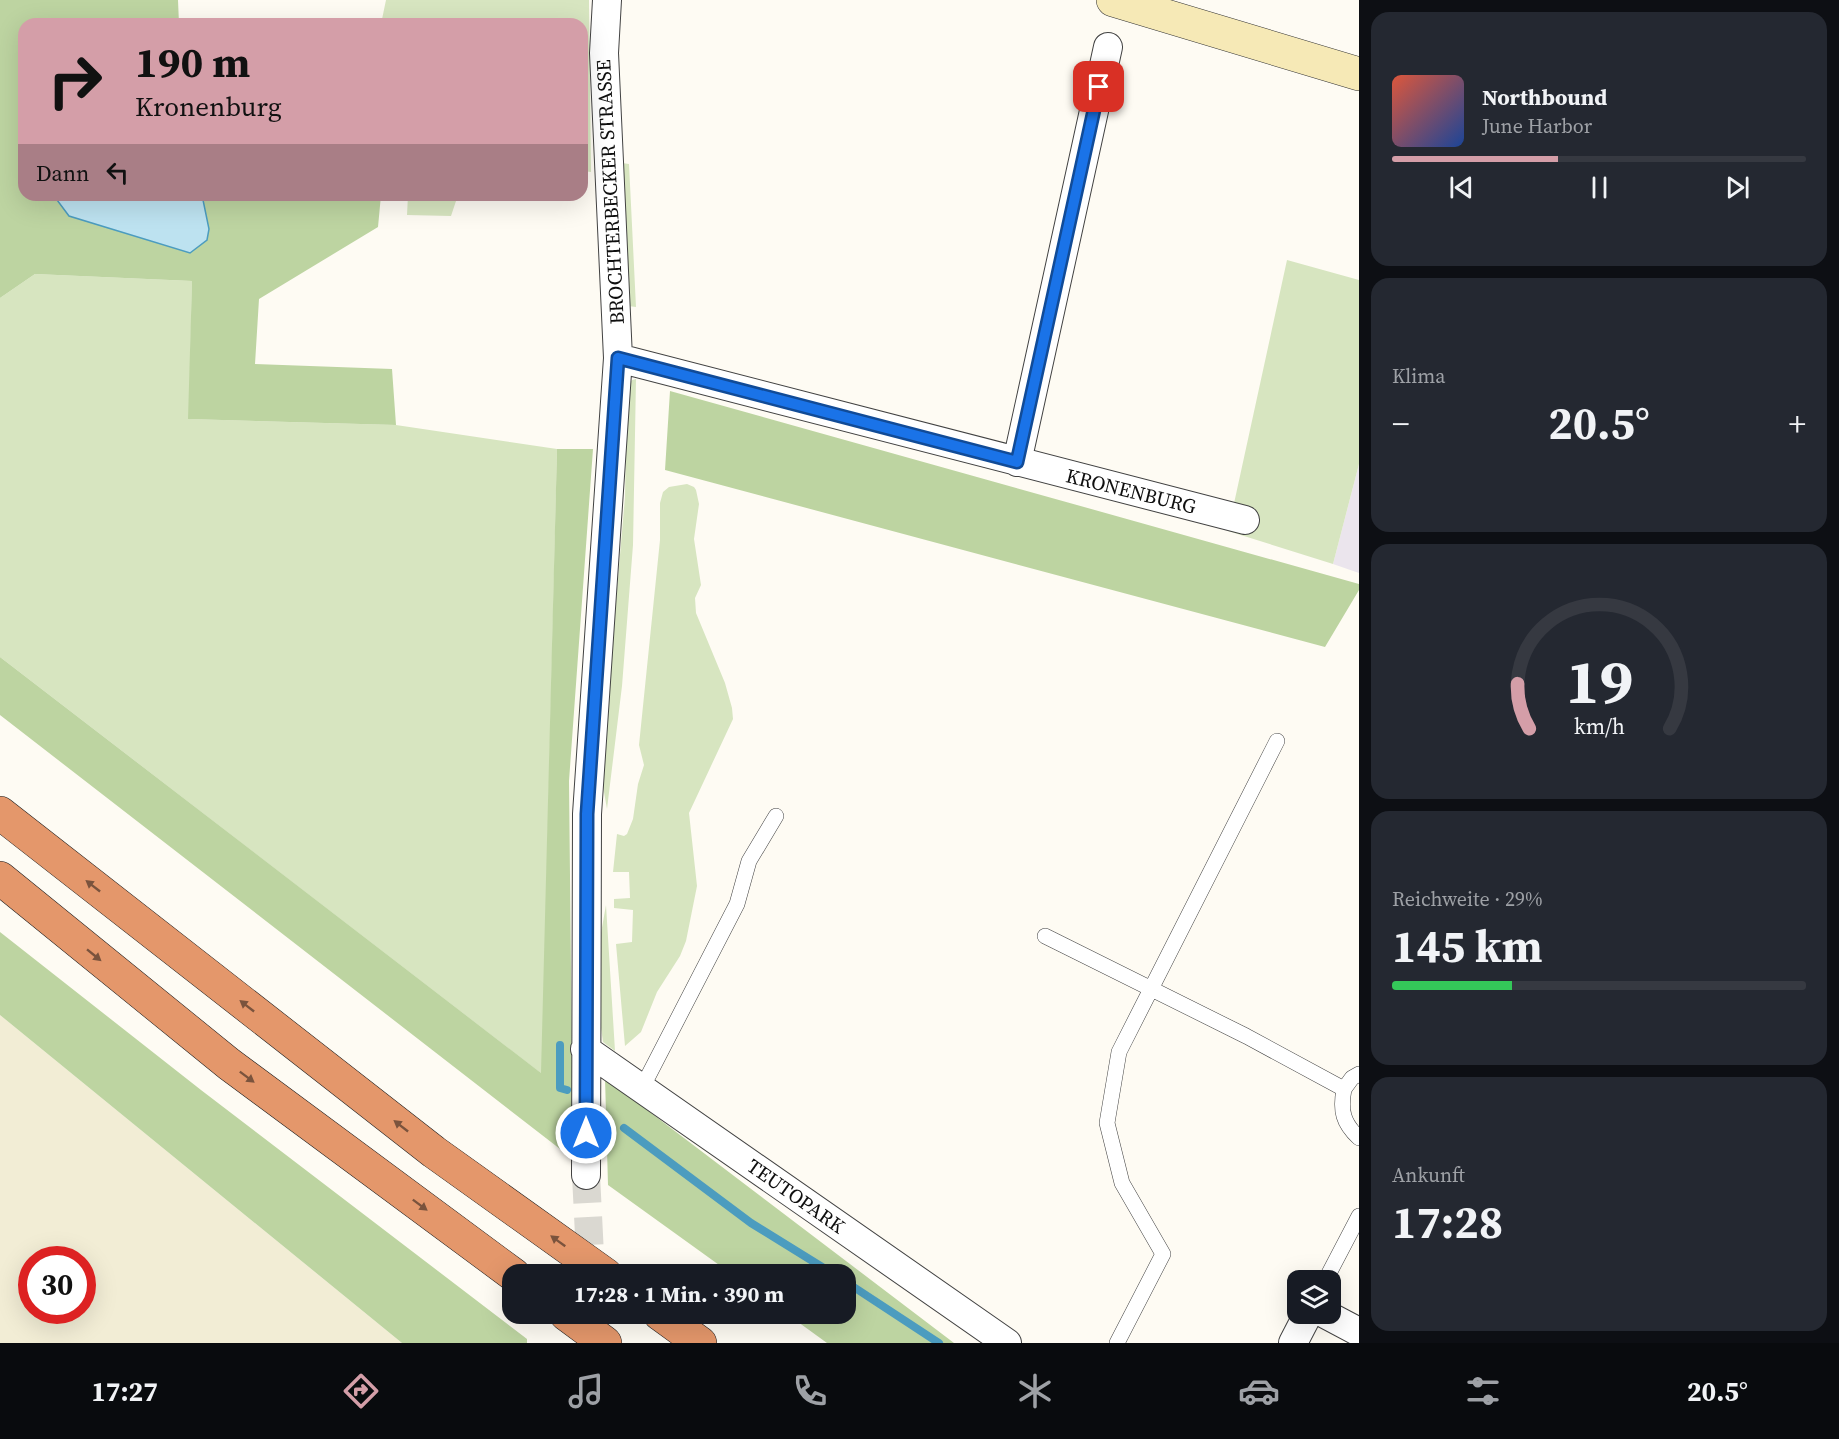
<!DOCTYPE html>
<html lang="de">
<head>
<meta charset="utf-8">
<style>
  :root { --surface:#171b24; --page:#242831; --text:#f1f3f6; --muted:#9ea1a6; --line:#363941; --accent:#d49ea8 }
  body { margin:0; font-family:"Source Serif 4",serif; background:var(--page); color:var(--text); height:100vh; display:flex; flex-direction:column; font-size:22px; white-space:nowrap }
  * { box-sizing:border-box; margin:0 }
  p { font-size:20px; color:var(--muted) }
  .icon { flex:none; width:33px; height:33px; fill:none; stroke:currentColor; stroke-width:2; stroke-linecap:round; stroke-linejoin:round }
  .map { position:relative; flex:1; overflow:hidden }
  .drawer { display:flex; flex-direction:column; gap:12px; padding:12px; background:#0d0f14; width:480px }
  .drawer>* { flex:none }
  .hud { position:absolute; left:18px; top:18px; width:570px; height:183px; border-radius:18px; box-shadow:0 6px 24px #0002; background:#d49ea8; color:#111; overflow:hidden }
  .controls { position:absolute; left:1287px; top:1270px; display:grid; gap:12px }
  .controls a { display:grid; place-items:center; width:54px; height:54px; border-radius:12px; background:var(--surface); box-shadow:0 6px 24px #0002; font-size:30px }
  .speed { position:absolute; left:18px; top:1246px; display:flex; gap:12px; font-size:30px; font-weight:700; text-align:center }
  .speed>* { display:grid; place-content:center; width:78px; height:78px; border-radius:50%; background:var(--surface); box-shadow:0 6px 24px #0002; line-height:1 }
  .speed .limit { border:9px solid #d22; background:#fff; color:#111 }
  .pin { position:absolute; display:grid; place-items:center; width:51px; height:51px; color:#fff; margin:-26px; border-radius:12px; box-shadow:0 3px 9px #0006 }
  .me { position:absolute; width:66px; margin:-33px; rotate:0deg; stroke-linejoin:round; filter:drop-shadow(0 0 4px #0008) }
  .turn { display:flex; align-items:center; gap:21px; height:126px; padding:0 18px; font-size:27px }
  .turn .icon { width:78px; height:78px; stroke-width:2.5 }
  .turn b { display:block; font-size:42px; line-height:51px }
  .then { display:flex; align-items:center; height:57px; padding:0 18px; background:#0003; gap:12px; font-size:22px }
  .big { font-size:45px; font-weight:700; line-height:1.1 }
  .drawer .tile { flex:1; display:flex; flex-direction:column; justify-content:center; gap:9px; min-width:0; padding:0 21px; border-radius:18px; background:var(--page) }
  .drawer .dial { align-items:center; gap:0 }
  .dial svg { height:156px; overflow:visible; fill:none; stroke:var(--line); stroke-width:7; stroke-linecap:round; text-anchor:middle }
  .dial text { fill:var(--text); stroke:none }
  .song { display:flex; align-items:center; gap:18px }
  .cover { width:72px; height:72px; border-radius:9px; background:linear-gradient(135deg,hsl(10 70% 55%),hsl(220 70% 35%)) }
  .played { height:6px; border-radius:3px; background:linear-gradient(90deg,var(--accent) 40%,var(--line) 40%) }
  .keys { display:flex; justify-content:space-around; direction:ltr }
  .heat { display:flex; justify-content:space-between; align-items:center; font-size:33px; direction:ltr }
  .charge { height:9px; border-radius:4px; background:linear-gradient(90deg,#34c759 29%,var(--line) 0) }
  .trip { position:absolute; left:502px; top:1264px; width:354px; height:60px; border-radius:18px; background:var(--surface); box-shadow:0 6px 24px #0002; font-weight:700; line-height:60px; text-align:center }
  .tab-bar { display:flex; height:96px; justify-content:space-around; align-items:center; background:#090b0e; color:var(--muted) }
  .tab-bar .icon { width:42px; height:42px }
  .tab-bar .current { color:var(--accent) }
  .tab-bar b { font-size:27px; color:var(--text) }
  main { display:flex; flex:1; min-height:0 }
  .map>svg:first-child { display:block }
</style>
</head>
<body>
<main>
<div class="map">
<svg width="1359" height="1343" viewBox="0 0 1359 1343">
  <rect width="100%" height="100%" fill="#fefbf3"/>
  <path fill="#ebe5ed" d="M 1359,464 L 1359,573 L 1333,564 Z"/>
  <path fill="#f2edd5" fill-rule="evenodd" d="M 0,1015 L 402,1343 L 0,1343 ZM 32,1260 L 82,1260 L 82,1311 L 32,1311 Z"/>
  <path fill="#d7e5c0" d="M 386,0 L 589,0 L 591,172 L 582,171 L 582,24 L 381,24 Z
    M 622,163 L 629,164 L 636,307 L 628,306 Z
    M 408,195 L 458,195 L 451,216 L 407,215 Z
    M 1287,260 L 1359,280 L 1359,464 L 1333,564 L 1228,531 Z
    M 35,274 L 192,281 L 189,419 L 396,425 L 557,449 L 542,1074 L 0,657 L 0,298 Z
    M 636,379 L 633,545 L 622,686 L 607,809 L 601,775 L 625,497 L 627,388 L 632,380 Z
    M 687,484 L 694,487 L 696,490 L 699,504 L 694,539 L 701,585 L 695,598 L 696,613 L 725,683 L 732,708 L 733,719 L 689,813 L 697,886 L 686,941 L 680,956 L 657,992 L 641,1032 L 625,1046 L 616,944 L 632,942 L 633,910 L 614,908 L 614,899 L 630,898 L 629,872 L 613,872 L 617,834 L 624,836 L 627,834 L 633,819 L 638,784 L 644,765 L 639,745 L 660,540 L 660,503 L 663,492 L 669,487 Z
    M 606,905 L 615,1051 L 603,1042 L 599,1014 L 598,950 Z"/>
  <path fill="#bdd4a1" d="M 0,0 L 178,0 L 179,24 L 24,24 L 24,195 L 381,195 L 378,227 L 259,299 L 255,364 L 392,369 L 396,425 L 188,419 L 192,281 L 35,274 L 0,298 Z
    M 670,391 L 1359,584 L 1359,590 L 1325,647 L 665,470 Z
    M 557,449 L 593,449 L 569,781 L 573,1159 L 0,715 L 0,657 L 541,1073 Z
    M 0,932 L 201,1090 L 527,1339 L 527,1343 L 402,1343 L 0,1015 Z
    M 605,1078 L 954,1343 L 827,1343 L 787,1314 L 846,1314 L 846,1275 L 733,1275 L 608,1185 Z"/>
  <path fill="#bde2f0" stroke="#4c9cbf" stroke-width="1.5" d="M 59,195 L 202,195 L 209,229 L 207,240 L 190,253 L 69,216 L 57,200 Z"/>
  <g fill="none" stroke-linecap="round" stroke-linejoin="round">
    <path stroke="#4c9cbf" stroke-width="8" d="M 560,1045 L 560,1088 L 567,1090
      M 624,1128 L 751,1223 L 835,1275
      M 846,1282 L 939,1343"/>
    <path stroke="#dad8d1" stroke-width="28" stroke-dasharray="28 14" stroke-linecap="butt" d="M 586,1175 L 591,1275"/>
    <g stroke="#424242" stroke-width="16">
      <path id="service" d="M 1045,936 L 1246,1036 L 1344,1089 C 1340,1111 1343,1123 1359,1138
        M 642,1088 L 737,904 L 749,861 L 776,816
        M 1344,1089 L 1352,1078 L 1359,1074
        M 1325,1281 L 1359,1216
        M 1117,1343 L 1163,1254 L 1122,1183 L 1107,1123 L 1119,1052 L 1277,741"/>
    </g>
    <g stroke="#424242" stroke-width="30">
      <path id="minor" d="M 618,358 L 1245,520
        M 1017,462 L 1108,47
        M 585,1049 L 1007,1343
        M 586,1175 L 587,814 L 618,358 L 604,53 L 607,0
        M 1325,1314 L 1359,1332
        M 1293,1343 L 1308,1314"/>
    </g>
    <g stroke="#313131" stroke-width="34">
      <path id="secondary" d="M 1113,0 L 1359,74"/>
    </g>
    <g stroke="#202020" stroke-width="34">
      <path id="motorway" d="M 0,813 L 434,1152 L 606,1275
        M 0,878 L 229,1064 L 514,1275
        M 566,1314 L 605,1343
        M 660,1314 L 700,1343"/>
    </g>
    <use href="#service" stroke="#fff" stroke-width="15"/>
    <use href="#minor" stroke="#fff" stroke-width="28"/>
    <use href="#secondary" stroke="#f6e9b6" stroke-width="33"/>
    <use href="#motorway" stroke="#e4976b" stroke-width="33"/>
  </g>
  <defs><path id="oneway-solid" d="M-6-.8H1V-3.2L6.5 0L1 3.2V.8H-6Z" transform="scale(1.5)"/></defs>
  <g fill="#7a533d">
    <use href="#oneway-solid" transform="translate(93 886) rotate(-142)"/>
    <use href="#oneway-solid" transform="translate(94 955) rotate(39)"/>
    <use href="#oneway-solid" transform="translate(247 1006) rotate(-142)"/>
    <use href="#oneway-solid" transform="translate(247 1077) rotate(37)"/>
    <use href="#oneway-solid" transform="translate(401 1126) rotate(-142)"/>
    <use href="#oneway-solid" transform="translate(420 1205) rotate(37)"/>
    <use href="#oneway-solid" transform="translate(558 1241) rotate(-144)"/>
  </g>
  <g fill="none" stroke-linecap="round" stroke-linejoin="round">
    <g stroke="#114b97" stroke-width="15">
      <path id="route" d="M 586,1133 L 587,814 L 618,358 L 1017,462 L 1099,87"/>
    </g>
    <use href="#route" stroke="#1a73e8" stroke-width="10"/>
  </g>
  <g text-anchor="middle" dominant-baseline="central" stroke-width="6" stroke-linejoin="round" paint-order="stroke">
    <g font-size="20" fill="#0f0f0f" stroke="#fff">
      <text transform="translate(610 192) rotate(-93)">BROCHTERBECKER STRASSE</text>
      <text transform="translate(1131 491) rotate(14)">KRONENBURG</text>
      <text transform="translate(796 1196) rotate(35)">TEUTOPARK</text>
    </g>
  </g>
</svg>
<div class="controls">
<a><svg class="icon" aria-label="layers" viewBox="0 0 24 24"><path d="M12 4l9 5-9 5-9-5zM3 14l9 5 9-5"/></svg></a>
</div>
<div class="speed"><div class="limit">30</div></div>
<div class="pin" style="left:1099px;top:87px;background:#d93025"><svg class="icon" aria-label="arrive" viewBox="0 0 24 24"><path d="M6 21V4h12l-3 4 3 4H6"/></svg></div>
<svg class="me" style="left:586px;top:1133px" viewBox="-20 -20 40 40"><circle r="17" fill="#1a73e8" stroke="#fff" stroke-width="3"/><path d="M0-11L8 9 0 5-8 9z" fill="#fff"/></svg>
<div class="trip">17:28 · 1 Min. · 390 m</div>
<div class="hud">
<div class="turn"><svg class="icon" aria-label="right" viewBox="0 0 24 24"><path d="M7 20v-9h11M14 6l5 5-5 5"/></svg><div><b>190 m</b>Kronenburg</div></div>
<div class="then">Dann<svg class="icon" aria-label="left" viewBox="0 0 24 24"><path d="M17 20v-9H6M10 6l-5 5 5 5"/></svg></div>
</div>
</div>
<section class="drawer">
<div class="tile">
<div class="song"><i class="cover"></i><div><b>Northbound</b><p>June Harbor</p></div></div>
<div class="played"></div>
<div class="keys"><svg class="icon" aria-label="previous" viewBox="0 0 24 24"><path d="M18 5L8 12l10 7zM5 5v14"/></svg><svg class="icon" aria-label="pause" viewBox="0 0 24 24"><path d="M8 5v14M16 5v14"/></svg><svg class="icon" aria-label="next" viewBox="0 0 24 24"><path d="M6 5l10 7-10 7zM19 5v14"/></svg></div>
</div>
<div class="tile"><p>Klima</p>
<div class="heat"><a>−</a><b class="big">20.5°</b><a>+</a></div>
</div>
<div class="tile dial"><svg viewBox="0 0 100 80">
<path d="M14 69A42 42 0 1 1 86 69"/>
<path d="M14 69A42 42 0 0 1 8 46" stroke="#d49ea8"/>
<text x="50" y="56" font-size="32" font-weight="700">19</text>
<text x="50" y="72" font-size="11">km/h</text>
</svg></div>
<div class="tile"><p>Reichweite · 29%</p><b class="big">145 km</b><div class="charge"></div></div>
<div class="tile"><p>Ankunft</p><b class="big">17:28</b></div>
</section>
</main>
<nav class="tab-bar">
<b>17:27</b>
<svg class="icon current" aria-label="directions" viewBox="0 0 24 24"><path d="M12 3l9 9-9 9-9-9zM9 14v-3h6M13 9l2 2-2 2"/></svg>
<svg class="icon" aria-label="music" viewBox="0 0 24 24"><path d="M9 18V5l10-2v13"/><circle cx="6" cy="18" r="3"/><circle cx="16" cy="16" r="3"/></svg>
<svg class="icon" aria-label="phone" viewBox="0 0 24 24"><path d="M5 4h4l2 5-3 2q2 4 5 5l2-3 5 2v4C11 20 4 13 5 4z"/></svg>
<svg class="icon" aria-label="climate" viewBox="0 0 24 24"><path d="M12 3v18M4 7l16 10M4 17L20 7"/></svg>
<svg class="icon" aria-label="car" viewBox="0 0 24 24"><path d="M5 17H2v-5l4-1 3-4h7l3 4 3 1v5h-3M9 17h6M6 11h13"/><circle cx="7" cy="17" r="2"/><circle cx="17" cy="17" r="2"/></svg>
<svg class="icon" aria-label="filters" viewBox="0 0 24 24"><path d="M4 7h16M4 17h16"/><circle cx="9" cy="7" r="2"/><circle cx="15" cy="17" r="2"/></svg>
<b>20.5°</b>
</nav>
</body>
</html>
